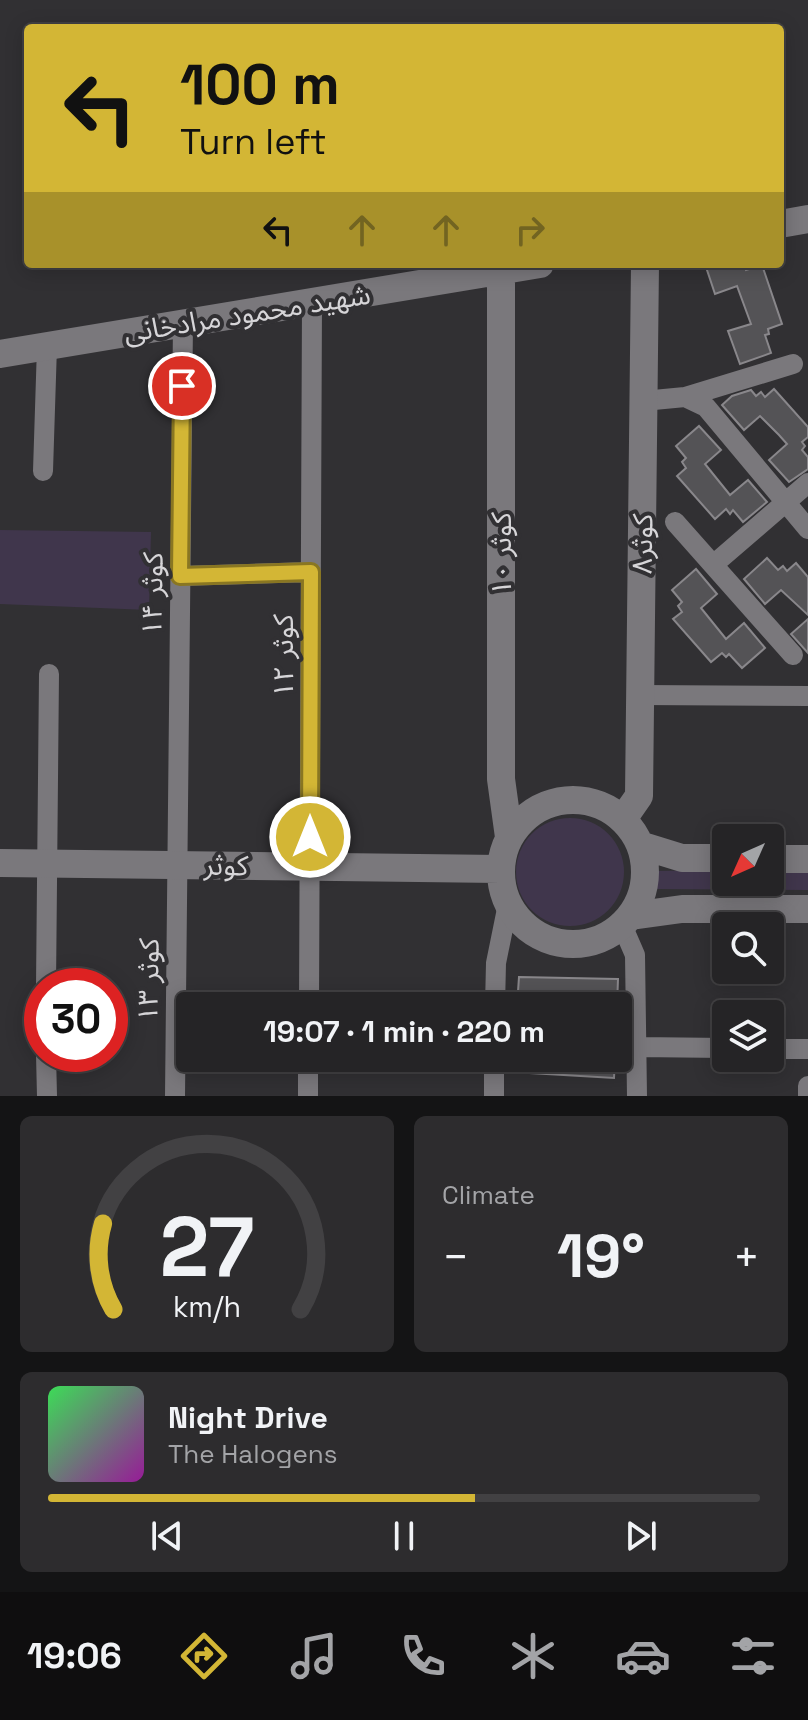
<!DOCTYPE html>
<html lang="en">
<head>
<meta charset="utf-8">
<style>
  :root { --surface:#252426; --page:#2d2c2e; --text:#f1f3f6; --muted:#a3a4a7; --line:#424143; --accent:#d3b635 }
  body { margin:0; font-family:"Space Grotesk","Noto Sans Arabic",sans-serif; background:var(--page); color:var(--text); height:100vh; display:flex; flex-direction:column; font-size:30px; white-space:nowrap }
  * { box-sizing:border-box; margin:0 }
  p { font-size:26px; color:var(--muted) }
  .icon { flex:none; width:44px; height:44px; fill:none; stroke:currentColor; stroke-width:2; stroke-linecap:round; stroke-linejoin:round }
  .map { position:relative; height:1096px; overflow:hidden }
  .drawer { display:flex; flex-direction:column; gap:20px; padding:20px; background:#141415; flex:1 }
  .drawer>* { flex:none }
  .hud { position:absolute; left:24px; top:24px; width:760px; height:244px; border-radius:8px; box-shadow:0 4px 20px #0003,0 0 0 2px var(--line); background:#d3b635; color:#111; overflow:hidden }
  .needle { width:52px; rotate:225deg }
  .tools { position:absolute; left:712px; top:824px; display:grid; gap:16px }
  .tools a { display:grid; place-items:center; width:72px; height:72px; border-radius:8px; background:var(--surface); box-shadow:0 4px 20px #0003,0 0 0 2px var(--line); font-size:40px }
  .speed { position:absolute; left:24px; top:968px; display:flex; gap:16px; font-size:40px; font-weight:700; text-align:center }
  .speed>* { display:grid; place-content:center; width:104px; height:104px; border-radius:50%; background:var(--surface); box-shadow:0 4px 20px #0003,0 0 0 2px var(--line); line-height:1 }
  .speed .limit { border:12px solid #d22; background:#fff; color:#111 }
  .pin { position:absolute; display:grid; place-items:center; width:68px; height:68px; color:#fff; margin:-34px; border:4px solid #fff; border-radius:50%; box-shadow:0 2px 8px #0007 }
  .me { position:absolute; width:88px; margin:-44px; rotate:0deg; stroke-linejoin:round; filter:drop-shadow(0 0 6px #0008) }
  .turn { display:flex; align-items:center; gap:28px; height:168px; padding:0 24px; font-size:36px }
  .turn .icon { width:104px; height:104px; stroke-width:2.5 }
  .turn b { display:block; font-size:56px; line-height:68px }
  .lanes { display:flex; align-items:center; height:76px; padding:0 24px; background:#0003; justify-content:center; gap:40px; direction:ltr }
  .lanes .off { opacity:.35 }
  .big { font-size:60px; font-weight:700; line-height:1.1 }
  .drawer .widget { flex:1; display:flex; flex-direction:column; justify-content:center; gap:12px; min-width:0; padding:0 28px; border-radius:12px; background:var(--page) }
  .drawer .dial { align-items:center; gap:0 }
  .dial svg { height:208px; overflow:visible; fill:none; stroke:var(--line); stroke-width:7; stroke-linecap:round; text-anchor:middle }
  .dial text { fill:var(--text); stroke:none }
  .song { display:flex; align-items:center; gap:24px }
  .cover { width:96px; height:96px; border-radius:12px; background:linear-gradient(135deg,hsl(130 70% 55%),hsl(300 70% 35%)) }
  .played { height:8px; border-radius:4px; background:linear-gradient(90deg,var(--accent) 60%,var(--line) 60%) }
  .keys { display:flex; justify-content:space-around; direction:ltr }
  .heat { display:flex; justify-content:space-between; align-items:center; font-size:44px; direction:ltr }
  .drawer .tiles { flex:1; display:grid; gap:20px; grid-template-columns:1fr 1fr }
  .widget:last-child { grid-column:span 2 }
  .trip { position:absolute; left:176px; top:992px; width:456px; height:80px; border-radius:8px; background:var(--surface); box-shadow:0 4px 20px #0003,0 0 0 2px var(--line); font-weight:700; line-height:80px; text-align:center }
  .tab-bar { display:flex; height:128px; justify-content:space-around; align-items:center; background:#0f0e0f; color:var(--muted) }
  .tab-bar .icon { width:56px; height:56px }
  .tab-bar .on { color:var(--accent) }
  .tab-bar b { font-size:36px; color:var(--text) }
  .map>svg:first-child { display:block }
</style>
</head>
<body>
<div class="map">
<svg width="808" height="1096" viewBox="0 0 808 1096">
  <rect width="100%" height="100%" fill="#313033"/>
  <path fill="#40364c" d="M 0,530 L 151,532 L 149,610 L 0,604 Z
    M516 872a54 54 0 1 1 108 0a54 54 0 1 1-108 0Z
    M 726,870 L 726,882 L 770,882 L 770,870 L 808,870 L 808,890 L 655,889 L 654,871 Z"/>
  <path fill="#545356" stroke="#89878b" stroke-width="2" d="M 705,264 L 744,264 L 746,270 L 762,265 L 782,324 L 768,329 L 769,334 L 765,335 L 771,353 L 740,364 L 728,331 L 751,324 L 737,286 L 715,294 Z
    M 774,389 L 808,427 L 808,437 L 802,442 L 805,446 L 802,450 L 808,457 L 808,469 L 789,482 L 769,460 L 787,444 L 779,435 L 760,416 L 744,430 L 722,405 L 732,396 L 751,390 L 756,396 L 761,392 L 765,397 Z
    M 699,426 L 721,450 L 705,464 L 730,495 L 748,480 L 767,502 L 743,522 L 733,510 L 730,514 L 726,509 L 715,519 L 677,476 L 686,468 L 682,462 L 686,458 L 676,446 Z
    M 767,558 L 778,570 L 783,566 L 787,571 L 796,563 L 808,577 L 808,615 L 781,590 L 765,604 L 744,579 Z
    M 696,569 L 717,594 L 701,608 L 726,639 L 744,623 L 765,648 L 742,668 L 729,654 L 726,657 L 722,653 L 711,662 L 673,619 L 682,612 L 678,606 L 682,602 L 672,590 Z
    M 808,619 L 808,653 L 791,634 Z
    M 519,977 L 618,979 L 617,1006 L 517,1006 Z
    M 514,1058 L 615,1058 L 614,1078 L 513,1072 Z"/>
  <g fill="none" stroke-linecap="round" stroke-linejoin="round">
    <path stroke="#7a787c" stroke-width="20" d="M 685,397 L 793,364
      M 643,401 L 685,397 L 706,407 L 808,529
      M 43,471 L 47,346
      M 675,522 L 793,655
      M 713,565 L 808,483
      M 180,576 L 311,572
      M 640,695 L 808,696
      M 622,925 L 635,955 L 637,1096
      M 46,986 L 49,674
      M 309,1006 L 312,302
      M 495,1006 L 496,963 L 508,904
      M 638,1047 L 726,1048
      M 770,1049 L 808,1049
      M 46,1054 L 47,1096
      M 175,1096 L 183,323
      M 308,1096 L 308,1058
      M 494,1096 L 494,1058
      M 808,1096 L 808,1086"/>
    <path stroke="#7a787c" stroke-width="28" d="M 780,224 L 808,219
      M 501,271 L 501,779 L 509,837
      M 0,354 L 540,264
      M501 872a72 72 0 1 1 144 0a72 72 0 1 1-144 0Z
      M 623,819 L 639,796 L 645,264
      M 640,845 L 682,858 L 726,858
      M 770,859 L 808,859
      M 0,863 L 500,869
      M 631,916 L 682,909 L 808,909"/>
  </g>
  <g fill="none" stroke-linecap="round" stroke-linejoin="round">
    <g stroke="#897622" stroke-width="20">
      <path id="route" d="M 182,386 L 180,576 L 311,572 L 310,837"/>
    </g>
    <use href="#route" stroke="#d3b635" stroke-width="14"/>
  </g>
  <g text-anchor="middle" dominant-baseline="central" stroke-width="8" stroke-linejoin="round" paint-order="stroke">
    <g font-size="28" fill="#d6d5d8" stroke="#313033">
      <text transform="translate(247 313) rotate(-9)">شهید محمود مرادخانی</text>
      <text transform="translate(642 544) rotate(-89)">کوثر۸</text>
      <text transform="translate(501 554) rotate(-90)">کوثر ۱۰</text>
      <text transform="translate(152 594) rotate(-89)">کوثر ۱۴</text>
      <text transform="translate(283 656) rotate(-90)">کوثر ۱۲</text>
      <text transform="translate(226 865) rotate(1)">کوثر</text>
      <text transform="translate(148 980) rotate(-89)">کوثر ۱۳</text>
    </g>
  </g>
</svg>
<div class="tools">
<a><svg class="needle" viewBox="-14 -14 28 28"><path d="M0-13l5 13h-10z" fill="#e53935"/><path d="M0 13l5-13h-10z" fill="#a3a4a7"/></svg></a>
<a><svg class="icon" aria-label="search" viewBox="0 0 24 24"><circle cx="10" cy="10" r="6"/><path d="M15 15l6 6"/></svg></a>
<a><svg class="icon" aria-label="layers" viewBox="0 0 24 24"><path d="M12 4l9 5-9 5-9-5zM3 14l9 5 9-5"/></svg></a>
</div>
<div class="speed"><div class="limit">30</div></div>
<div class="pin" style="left:182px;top:386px;background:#d93025"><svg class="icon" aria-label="arrive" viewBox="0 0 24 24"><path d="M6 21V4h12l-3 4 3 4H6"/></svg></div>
<svg class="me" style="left:310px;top:837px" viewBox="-20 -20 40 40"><circle r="17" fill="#d3b635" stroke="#fff" stroke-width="3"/><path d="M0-11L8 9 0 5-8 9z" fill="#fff"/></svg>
<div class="trip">19:07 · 1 min · 220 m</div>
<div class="hud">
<div class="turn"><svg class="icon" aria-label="left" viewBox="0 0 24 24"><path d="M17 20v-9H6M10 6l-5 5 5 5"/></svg><div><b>100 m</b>Turn left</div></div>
<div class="lanes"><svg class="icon" aria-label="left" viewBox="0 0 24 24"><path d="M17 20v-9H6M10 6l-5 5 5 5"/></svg><svg class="icon off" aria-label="ahead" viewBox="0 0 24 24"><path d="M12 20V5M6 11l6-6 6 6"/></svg><svg class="icon off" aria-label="ahead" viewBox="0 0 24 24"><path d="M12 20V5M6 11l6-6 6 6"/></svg><svg class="icon off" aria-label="right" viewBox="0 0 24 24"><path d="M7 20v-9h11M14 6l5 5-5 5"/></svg></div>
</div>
</div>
<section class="drawer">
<div class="tiles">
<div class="widget dial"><svg viewBox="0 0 100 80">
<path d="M14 69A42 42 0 1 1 86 69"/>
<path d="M14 69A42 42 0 0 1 10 36" stroke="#d3b635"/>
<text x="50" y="56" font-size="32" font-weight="700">27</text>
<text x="50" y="72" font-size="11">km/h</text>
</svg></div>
<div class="widget"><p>Climate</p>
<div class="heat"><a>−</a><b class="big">19°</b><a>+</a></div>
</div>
<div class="widget">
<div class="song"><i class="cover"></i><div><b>Night Drive</b><p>The Halogens</p></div></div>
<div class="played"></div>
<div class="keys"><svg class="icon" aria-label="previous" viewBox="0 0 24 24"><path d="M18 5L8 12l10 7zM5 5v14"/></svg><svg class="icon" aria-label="pause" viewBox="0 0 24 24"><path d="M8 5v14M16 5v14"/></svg><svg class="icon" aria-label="next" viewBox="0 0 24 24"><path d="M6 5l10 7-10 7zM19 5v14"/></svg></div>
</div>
</div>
</section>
<nav class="tab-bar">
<b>19:06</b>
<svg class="icon on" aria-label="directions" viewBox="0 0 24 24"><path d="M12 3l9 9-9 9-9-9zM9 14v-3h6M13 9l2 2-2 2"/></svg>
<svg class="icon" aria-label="music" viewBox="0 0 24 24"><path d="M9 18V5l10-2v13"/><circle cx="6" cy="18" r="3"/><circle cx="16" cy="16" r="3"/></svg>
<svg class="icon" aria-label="phone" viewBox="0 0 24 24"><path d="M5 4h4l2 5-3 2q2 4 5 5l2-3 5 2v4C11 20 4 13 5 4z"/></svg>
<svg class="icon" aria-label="climate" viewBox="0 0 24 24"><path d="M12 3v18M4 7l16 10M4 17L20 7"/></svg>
<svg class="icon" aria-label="car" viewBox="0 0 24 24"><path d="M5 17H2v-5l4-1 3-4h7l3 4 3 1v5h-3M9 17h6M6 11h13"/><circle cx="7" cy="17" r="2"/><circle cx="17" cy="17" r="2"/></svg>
<svg class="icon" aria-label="filters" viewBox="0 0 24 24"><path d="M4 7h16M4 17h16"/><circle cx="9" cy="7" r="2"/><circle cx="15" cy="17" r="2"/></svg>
</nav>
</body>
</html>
